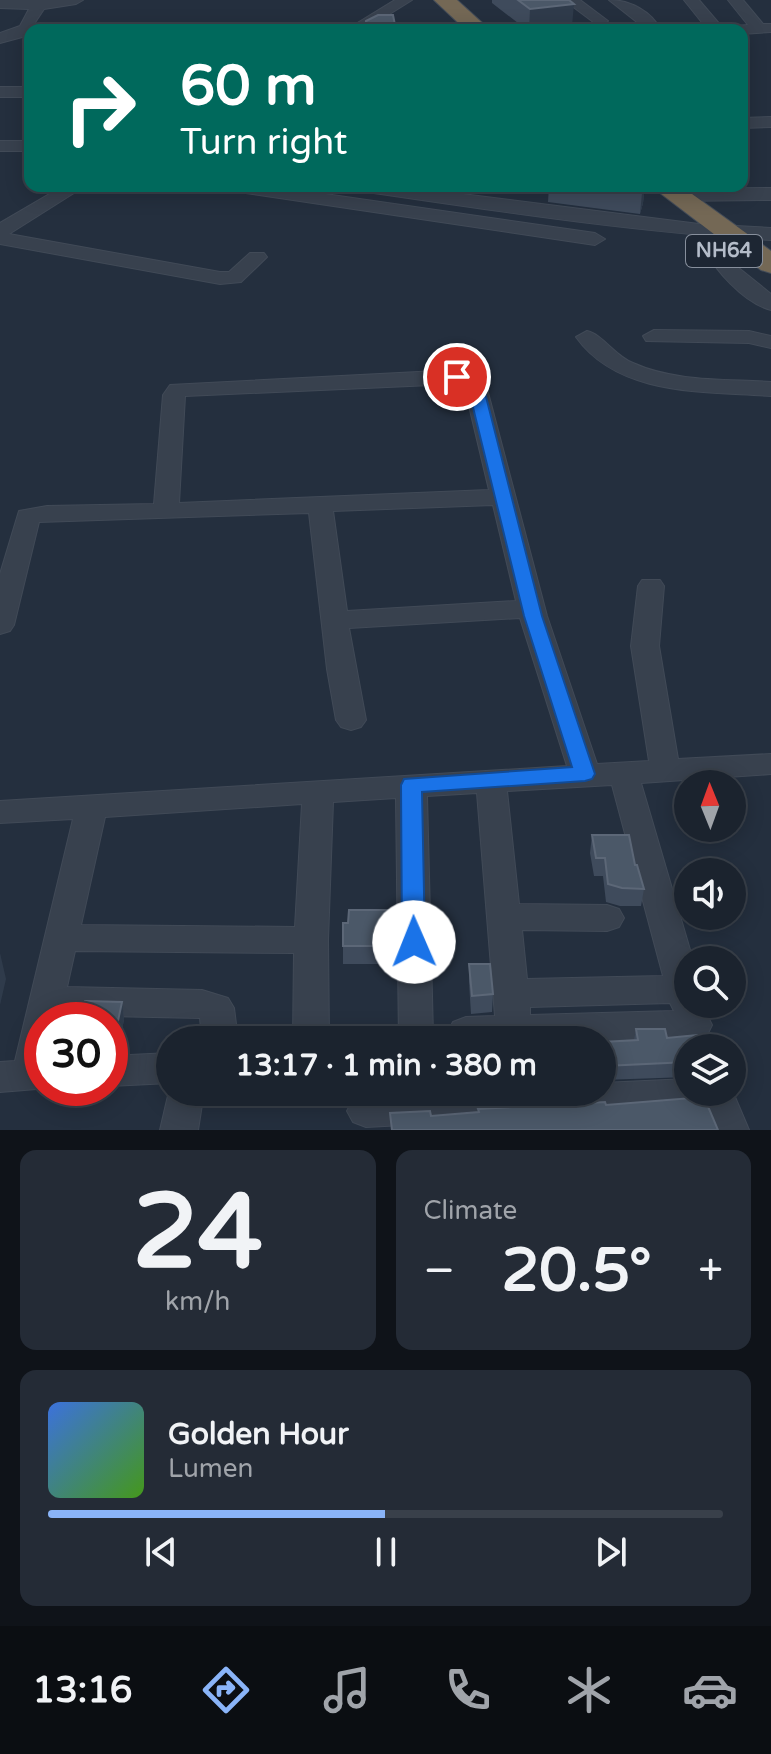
<!DOCTYPE html>
<html lang="en">
<head>
<meta charset="utf-8">
<style>
  :root { --surface:#1b232e; --page:#242b36; --text:#f1f3f6; --muted:#a0a4aa; --line:#39404a; --accent:#8ab4f8 }
  body { margin:0; font-family:"Varela Round",sans-serif; background:var(--page); color:var(--text); height:100vh; display:flex; flex-direction:column; font-size:30px; white-space:nowrap }
  * { box-sizing:border-box; margin:0 }
  p { font-size:26px; color:var(--muted) }
  .icon { flex:none; width:44px; height:44px; fill:none; stroke:currentColor; stroke-width:2; stroke-linecap:round; stroke-linejoin:round }
  .map { position:relative; height:1130px; overflow:hidden }
  .side { display:flex; flex-direction:column; gap:20px; padding:20px; background:#0f1319; flex:1 }
  .side>* { flex:none }
  .guide { position:absolute; left:24px; top:24px; width:724px; height:168px; border-radius:16px; box-shadow:0 4px 20px #0003,0 0 0 2px var(--line); background:#00695c; color:#fff; overflow:hidden }
  .needle { width:52px; rotate:359deg }
  .tools { position:absolute; left:674px; top:770px; display:grid; gap:16px }
  .tools a { display:grid; place-items:center; width:72px; height:72px; border-radius:50%; background:var(--surface); box-shadow:0 4px 20px #0003,0 0 0 2px var(--line); font-size:40px }
  .speed { position:absolute; left:24px; top:1002px; display:flex; gap:16px; font-size:40px; font-weight:700; text-align:center }
  .speed>* { display:grid; place-content:center; width:104px; height:104px; border-radius:50%; background:var(--surface); box-shadow:0 4px 20px #0003,0 0 0 2px var(--line); line-height:1 }
  .speed .limit { border:12px solid #d22; background:#fff; color:#111 }
  .pin { position:absolute; display:grid; place-items:center; width:68px; height:68px; color:#fff; margin:-34px; border:4px solid #fff; border-radius:50%; box-shadow:0 2px 8px #0007 }
  .me { position:absolute; width:88px; margin:-44px; rotate:359deg; stroke-linejoin:round; filter:drop-shadow(0 0 6px #0008) }
  .turn { display:flex; align-items:center; gap:28px; height:168px; padding:0 24px; font-size:36px }
  .turn .icon { width:104px; height:104px; stroke-width:2.5 }
  .turn b { display:block; font-size:56px; line-height:68px }
  .big { font-size:60px; font-weight:700; line-height:1.1 }
  .side .card { flex:1; display:flex; flex-direction:column; justify-content:center; gap:12px; min-width:0; padding:0 28px; border-radius:16px; background:var(--page) }
  .side .dial { align-items:center; gap:0 }
  .dial b { font-size:104px; line-height:1 }
  .song { display:flex; align-items:center; gap:24px }
  .cover { width:96px; height:96px; border-radius:12px; background:linear-gradient(135deg,hsl(220 70% 55%),hsl(100 70% 35%)) }
  .played { height:8px; border-radius:4px; background:linear-gradient(90deg,var(--accent) 50%,var(--line) 50%) }
  .keys { display:flex; justify-content:space-around; direction:ltr }
  .heat { display:flex; justify-content:space-between; align-items:center; font-size:44px; direction:ltr }
  .side .tiles { flex:1; display:grid; gap:20px; grid-template-columns:1fr 1fr }
  .card:last-child { grid-column:span 2 }
  .trip { position:absolute; left:156px; top:1026px; width:460px; height:80px; border-radius:40px; background:var(--surface); box-shadow:0 4px 20px #0003,0 0 0 2px var(--line); font-weight:700; line-height:80px; text-align:center }
  .menu { display:flex; height:128px; justify-content:space-around; align-items:center; background:#0b0e12; color:var(--muted) }
  .menu .icon { width:56px; height:56px }
  .menu .active { color:var(--accent) }
  .menu b { font-size:36px; color:var(--text) }
  .map>svg:first-child { display:block }
</style>
</head>
<body>
<div class="map">
<svg width="771" height="1130" viewBox="0 0 771 1130">
  <rect width="100%" height="100%" fill="#242f3e"/>
  <g fill="none" stroke-linecap="round" stroke-linejoin="round">
    <g stroke="#414a57" stroke-width="2">
      <path id="minor" d="M 0,0 L 83,0 L 76,4 L 44,9 L 26,36 L 0,43 L 0,33 L 20,26 L 29,9 L 0,8 Z
        M 395,0 L 412,0 L 364,30 L 346,30 Z
        M 564,0 L 580,0 L 608,21 L 601,25 L 596,24 Z
        M 609,0 C 630,0 651,11 661,30 L 647,30 Z
        M 684,0 L 699,0 L 722,27 L 748,25 L 728,0 L 743,0 L 763,24 L 771,24 L 771,32 L 742,34 L 742,30 L 708,30 Z
        M 0,87 L 30,87 L 30,97 L 0,97 Z
        M 771,117 L 771,127 L 742,128 L 742,118 Z
        M 0,141 L 30,141 L 30,151 L 0,151 Z
        M 63,186 L 85,186 L 9,234 L 220,272 L 229,272 L 250,253 L 264,253 L 267,257 L 241,282 L 220,284 L 0,244 L 0,223 Z
        M 223,186 L 270,186 L 595,233 L 605,239 L 595,245 L 232,191 Z
        M 351,186 L 399,186 L 699,224 L 771,228 L 771,240 C 633,232 497,211 360,191 Z
        M 771,188 L 771,200 L 674,201 L 665,195 L 674,189 Z
        M 714,237 L 721,239 L 735,265 L 771,294 L 771,310 C 746,304 710,268 704,243 Z
        M 654,330 L 749,331 L 771,336 L 771,348 L 749,343 L 646,341 L 643,336 Z
        M 587,331 C 602,334 615,356 633,363 C 675,382 725,379 771,382 L 771,396 C 705,391 619,397 576,337 Z
        M 457,370 L 483,380 L 486,385 L 547,616 L 597,764 L 649,761 L 631,646 L 638,586 L 642,580 L 660,580 L 664,586 L 659,646 L 678,759 L 771,754 L 771,774 L 641,783 L 693,960 L 688,960 L 688,1004 L 706,1004 L 701,1013 L 707,1015 L 712,1025 L 707,1035 L 694,1040 L 602,1042 L 602,1040 L 452,1040 L 448,1032 L 453,1022 L 466,1017 L 495,1016 L 477,793 L 427,796 L 433,1036 L 431,1040 L 399,1040 L 396,798 L 333,802 L 328,940 L 329,1040 L 293,1040 L 294,953 L 75,951 L 67,987 L 202,990 L 228,998 L 234,1008 L 238,1040 L 202,1040 L 200,1018 L 61,1015 L 60,1020 L 42,1020 L 42,1088 L 49,1088 L 0,1092 L 0,1062 L 15,1061 L 73,819 L 0,823 L 0,801 L 567,766 L 520,618 L 349,628 L 366,720 L 361,727 L 351,730 L 341,727 L 336,720 L 327,669 L 309,513 L 39,522 L 14,625 L 10,631 L 0,634 L 0,574 L 19,511 L 47,506 L 154,504 L 163,395 L 170,385 ZM 454,384 L 465,389 L 489,490 L 179,503 L 185,396 ZM 493,505 L 516,601 L 347,611 L 333,511 ZM 612,785 L 663,976 L 527,979 L 522,930 L 607,931 L 619,927 L 624,918 L 619,909 L 607,905 L 519,904 L 507,791 ZM 302,804 L 295,927 L 81,925 L 105,817 ZM 670,1003 L 674,1011 L 530,1015 L 530,1007 Z
        M 170,1053 L 170,1083 L 110,1086 L 110,1056 Z
        M 688,1079 L 688,1092 L 732,1090 L 749,1130 L 711,1130 L 703,1109 L 366,1127 L 353,1122 L 347,1111 L 353,1100 L 366,1095 L 602,1092 L 602,1083 Z
        M 170,1087 L 170,1092 L 204,1092 L 198,1130 L 160,1130 Z"/>
    </g>
    <g stroke="#434c59" stroke-width="2">
      <path id="highway" d="M 434,0 L 457,0 L 490,30 L 466,30 Z
        M 651,186 L 681,186 L 771,251 L 771,273 L 761,270 Z"/>
    </g>
    <use href="#minor" fill="#38414e" fill-rule="evenodd"/>
    <use href="#highway" fill="#746855" fill-rule="evenodd"/>
  </g>
  <path fill="#3f4b5c" d="M 492,0 L 569,0 L 572,26 L 542,30 L 527,30 L 492,3 Z
    M 549,186 L 645,186 L 643,203 L 640,214 L 548,202 Z
    M 592,835 L 635,865 L 644,889 L 641,906 L 620,906 L 606,902 L 603,876 L 594,876 L 590,853 Z
    M 392,910 L 392,964 L 343,964 L 343,946 L 348,923 Z
    M 469,964 L 493,994 L 492,1012 L 471,1014 L 469,982 Z
    M 122,1002 L 124,1019 L 118,1053 L 110,1053 L 110,1020 Z
    M 636,1029 L 667,1038 L 688,1048 L 688,1077 L 602,1080 L 602,1042 L 634,1040 Z"/>
  <path fill="#2f3b4b" d="M 574,4 L 572,26 L 542,30 L 529,30 L 530,9 Z
    M 645,186 L 643,203 L 640,214 L 642,193 Z
    M 0,953 L 6,979 L 0,1005 Z
    M 122,1002 L 124,1019 L 118,1053 L 115,1035 Z"/>
  <path fill="#4b5868" stroke="#5c6777" stroke-width="2" d="M 518,0 L 569,0 L 574,4 L 530,9 Z
    M 378,15 L 393,15 L 396,30 L 365,30 L 366,21 Z
    M 583,186 L 644,186 L 642,193 Z
    M 592,835 L 629,835 L 635,865 L 637,865 L 644,889 L 622,888 L 608,884 L 605,858 L 596,858 Z
    M 349,910 L 392,910 L 392,946 L 343,946 L 343,923 L 348,923 Z
    M 469,964 L 490,964 L 493,994 L 472,996 Z
    M 85,1001 L 122,1002 L 115,1035 L 110,1035 L 110,1020 L 81,1020 Z
    M 516,1029 L 518,1040 L 374,1040 L 372,1030 Z
    M 636,1029 L 665,1029 L 667,1038 L 697,1035 L 701,1048 L 688,1048 L 688,1062 L 604,1066 L 602,1071 L 602,1042 L 638,1040 Z
    M 704,1097 L 718,1130 L 392,1130 L 390,1113 L 430,1111 L 431,1116 L 479,1112 L 478,1109 L 605,1102 L 606,1105 Z"/>
  <path fill="#1a73e8" stroke="#114b97" stroke-width="2" d="M 457,373 L 483,385 L 542,616 L 595,774 L 592,779 L 585,781 L 422,792 L 425,942 L 422,948 L 414,951 L 405,948 L 402,942 L 401,785 L 404,779 L 572,767 L 524,616 L 468,387 L 449,377 Z"/>
  <g text-anchor="middle" dominant-baseline="central" stroke-width="8" stroke-linejoin="round" paint-order="stroke">
    <rect fill="#1d2633" stroke="#878f9c" stroke-width="2" x="686" y="235" width="76" height="32" rx="6"/>
    <g font-size="20" font-weight="bold" fill="#b4bcc9">
      <text x="724" y="251">NH64</text>
    </g>
  </g>
</svg>
<div class="tools">
<a><svg class="needle" viewBox="-14 -14 28 28"><path d="M0-13l5 13h-10z" fill="#e53935"/><path d="M0 13l5-13h-10z" fill="#a0a4aa"/></svg></a>
<a><svg class="icon" aria-label="sound" viewBox="0 0 24 24"><path d="M4 9h4l5-4v14l-5-4H4zM17 9q2 3 0 6"/></svg></a>
<a><svg class="icon" aria-label="search" viewBox="0 0 24 24"><circle cx="10" cy="10" r="6"/><path d="M15 15l6 6"/></svg></a>
<a><svg class="icon" aria-label="layers" viewBox="0 0 24 24"><path d="M12 4l9 5-9 5-9-5zM3 14l9 5 9-5"/></svg></a>
</div>
<div class="speed"><div class="limit">30</div></div>
<div class="pin" style="left:457px;top:377px;background:#d93025"><svg class="icon" aria-label="arrive" viewBox="0 0 24 24"><path d="M6 21V4h12l-3 4 3 4H6"/></svg></div>
<svg class="me" style="left:414px;top:942px" viewBox="-20 -20 40 40"><circle r="19" fill="#fff"/><path d="M0-13L10 11 0 6-10 11z" fill="#1a73e8"/></svg>
<div class="trip">13:17 · 1 min · 380 m</div>
<div class="guide">
<div class="turn"><svg class="icon" aria-label="right" viewBox="0 0 24 24"><path d="M7 20v-9h11M14 6l5 5-5 5"/></svg><div><b>60 m</b>Turn right</div></div>
</div>
</div>
<section class="side">
<div class="tiles">
<div class="card dial"><b>24</b><p>km/h</p></div>
<div class="card"><p>Climate</p>
<div class="heat"><a>−</a><b class="big">20.5°</b><a>+</a></div>
</div>
<div class="card">
<div class="song"><i class="cover"></i><div><b>Golden Hour</b><p>Lumen</p></div></div>
<div class="played"></div>
<div class="keys"><svg class="icon" aria-label="previous" viewBox="0 0 24 24"><path d="M18 5L8 12l10 7zM5 5v14"/></svg><svg class="icon" aria-label="pause" viewBox="0 0 24 24"><path d="M8 5v14M16 5v14"/></svg><svg class="icon" aria-label="next" viewBox="0 0 24 24"><path d="M6 5l10 7-10 7zM19 5v14"/></svg></div>
</div>
</div>
</section>
<nav class="menu">
<b>13:16</b>
<svg class="icon active" aria-label="directions" viewBox="0 0 24 24"><path d="M12 3l9 9-9 9-9-9zM9 14v-3h6M13 9l2 2-2 2"/></svg>
<svg class="icon" aria-label="music" viewBox="0 0 24 24"><path d="M9 18V5l10-2v13"/><circle cx="6" cy="18" r="3"/><circle cx="16" cy="16" r="3"/></svg>
<svg class="icon" aria-label="phone" viewBox="0 0 24 24"><path d="M5 4h4l2 5-3 2q2 4 5 5l2-3 5 2v4C11 20 4 13 5 4z"/></svg>
<svg class="icon" aria-label="climate" viewBox="0 0 24 24"><path d="M12 3v18M4 7l16 10M4 17L20 7"/></svg>
<svg class="icon" aria-label="car" viewBox="0 0 24 24"><path d="M5 17H2v-5l4-1 3-4h7l3 4 3 1v5h-3M9 17h6M6 11h13"/><circle cx="7" cy="17" r="2"/><circle cx="17" cy="17" r="2"/></svg>
</nav>
</body>
</html>
